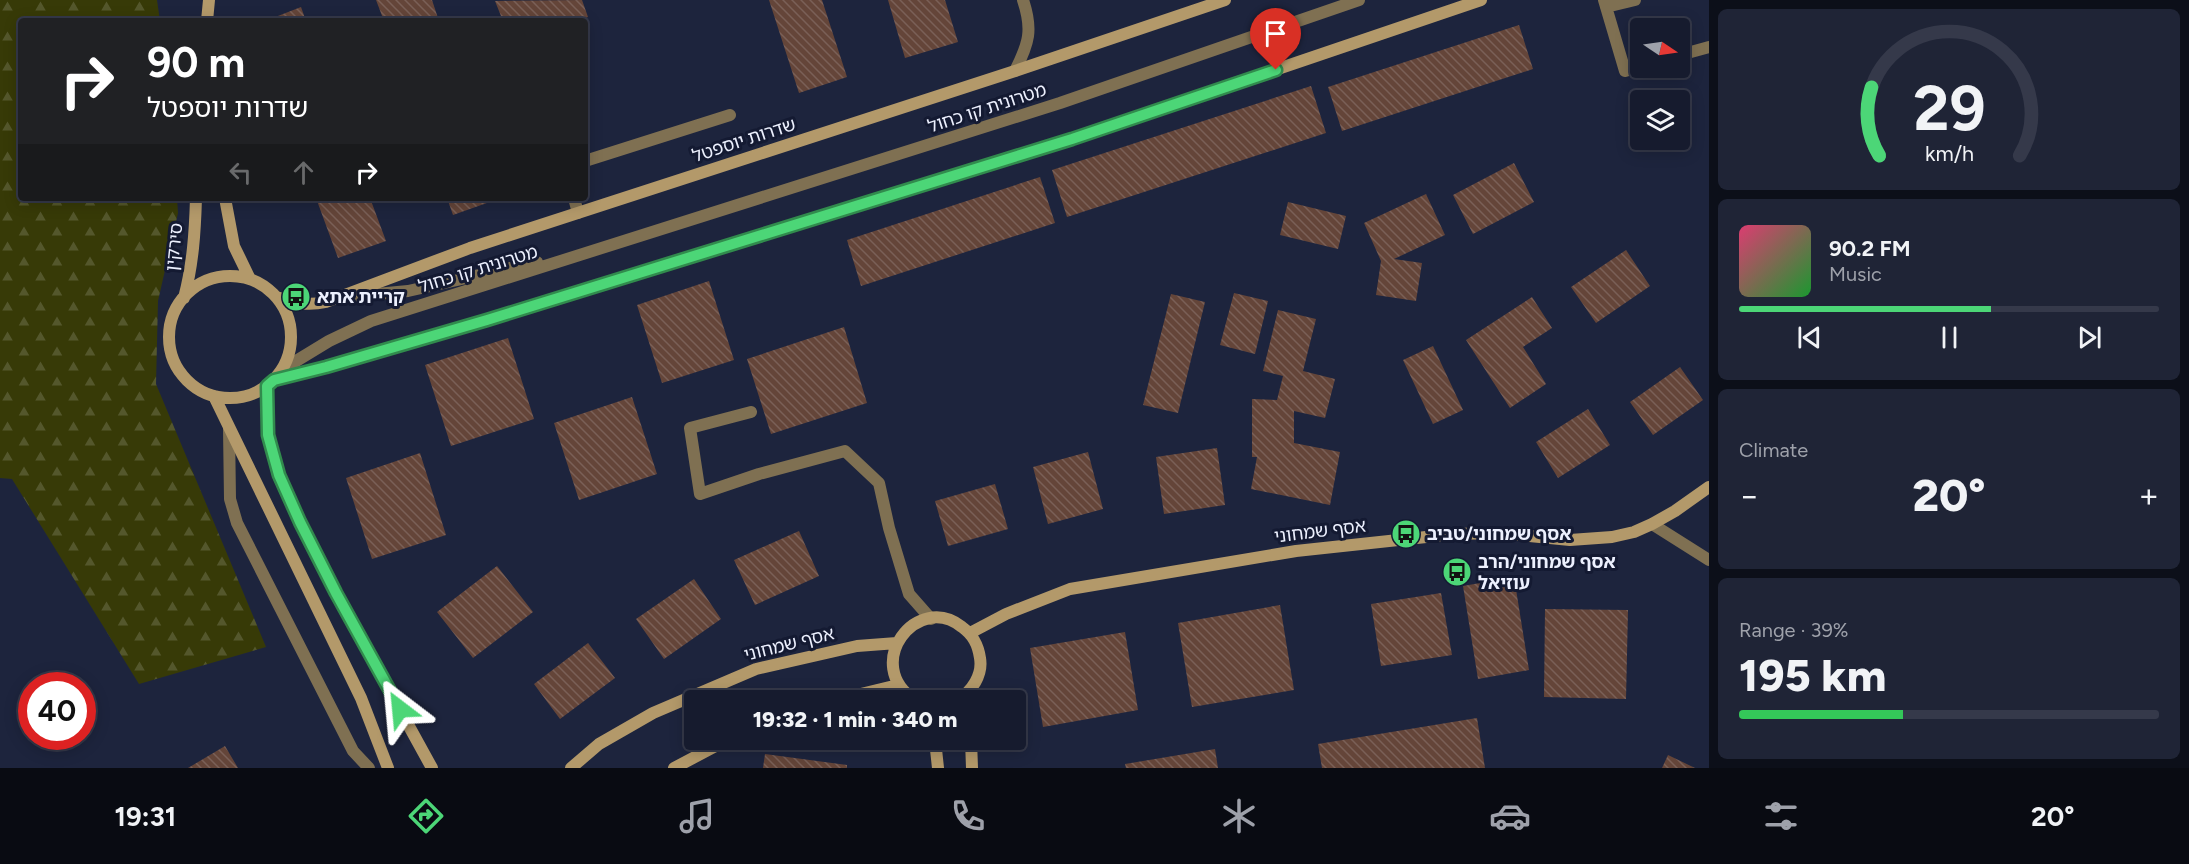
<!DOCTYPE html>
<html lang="en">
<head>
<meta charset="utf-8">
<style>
  :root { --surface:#161b2e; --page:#1f2436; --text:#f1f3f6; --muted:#9ea1aa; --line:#35394a; --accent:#4cd677 }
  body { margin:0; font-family:Figtree,"Noto Sans Hebrew",sans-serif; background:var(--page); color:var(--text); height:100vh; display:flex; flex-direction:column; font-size:22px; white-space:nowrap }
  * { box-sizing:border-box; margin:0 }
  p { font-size:20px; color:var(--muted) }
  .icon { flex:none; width:33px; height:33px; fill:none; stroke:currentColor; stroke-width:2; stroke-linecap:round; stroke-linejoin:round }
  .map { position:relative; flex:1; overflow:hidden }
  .drawer { display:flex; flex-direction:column; gap:9px; padding:9px; background:#0c0f19; width:480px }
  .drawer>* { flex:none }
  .top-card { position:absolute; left:18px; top:18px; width:570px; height:183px; border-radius:6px; box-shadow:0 3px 15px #0003,0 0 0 2px var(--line); background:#202124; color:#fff; overflow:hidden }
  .needle { width:39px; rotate:103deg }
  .tools { position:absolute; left:1630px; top:18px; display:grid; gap:12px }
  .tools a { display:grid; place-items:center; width:60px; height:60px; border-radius:6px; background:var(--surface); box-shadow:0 3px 15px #0003,0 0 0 2px var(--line); font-size:30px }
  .speed { position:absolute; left:18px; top:672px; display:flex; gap:12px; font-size:30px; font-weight:700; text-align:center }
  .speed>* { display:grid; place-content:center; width:78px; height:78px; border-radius:50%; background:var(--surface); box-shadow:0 3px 15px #0003,0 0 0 2px var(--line); line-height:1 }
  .speed .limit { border:9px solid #d22; background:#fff; color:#111 }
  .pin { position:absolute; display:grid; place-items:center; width:51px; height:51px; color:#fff; margin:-62px -26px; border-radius:50% 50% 50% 0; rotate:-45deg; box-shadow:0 0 6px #0007 }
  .pin .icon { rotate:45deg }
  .me { position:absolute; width:66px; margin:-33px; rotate:331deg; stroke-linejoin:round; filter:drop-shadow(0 0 4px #0008) }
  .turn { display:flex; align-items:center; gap:21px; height:126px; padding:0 30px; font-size:27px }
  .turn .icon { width:78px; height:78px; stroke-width:2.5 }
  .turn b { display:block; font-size:42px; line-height:51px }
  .lanes { display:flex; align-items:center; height:57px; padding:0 30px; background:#0003; justify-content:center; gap:30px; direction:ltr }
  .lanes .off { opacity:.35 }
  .big { font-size:45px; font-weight:800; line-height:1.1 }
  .drawer .widget { flex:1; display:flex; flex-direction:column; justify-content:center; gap:9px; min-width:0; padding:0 21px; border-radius:9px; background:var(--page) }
  .drawer .dial { align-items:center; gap:0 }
  .dial svg { height:156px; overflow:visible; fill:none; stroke:var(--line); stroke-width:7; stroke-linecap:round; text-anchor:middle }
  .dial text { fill:var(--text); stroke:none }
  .song { display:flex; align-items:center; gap:18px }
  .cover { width:72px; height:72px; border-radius:9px; background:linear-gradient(135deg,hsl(340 70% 55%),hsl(130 70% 35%)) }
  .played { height:6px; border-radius:3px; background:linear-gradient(90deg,var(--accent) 60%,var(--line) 60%) }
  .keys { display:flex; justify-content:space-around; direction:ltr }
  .heat { display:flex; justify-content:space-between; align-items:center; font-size:33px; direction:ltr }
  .charge { height:9px; border-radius:4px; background:linear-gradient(90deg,#34c759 39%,var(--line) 0) }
  .trip { position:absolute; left:684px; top:690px; width:342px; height:60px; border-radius:6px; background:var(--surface); box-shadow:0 3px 15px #0003,0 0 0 2px var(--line); font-weight:800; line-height:60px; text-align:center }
  .dock { display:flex; height:96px; justify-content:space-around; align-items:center; background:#090b12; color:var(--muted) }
  .dock .icon { width:42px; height:42px }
  .dock .current { color:var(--accent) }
  .dock b { font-size:27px; color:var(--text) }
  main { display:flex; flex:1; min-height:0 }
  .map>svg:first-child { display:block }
</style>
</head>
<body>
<main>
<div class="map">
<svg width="1709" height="768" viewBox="0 0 1709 768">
  <defs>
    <pattern id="forest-firs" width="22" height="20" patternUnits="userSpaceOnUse" patternTransform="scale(1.5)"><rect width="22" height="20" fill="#373a07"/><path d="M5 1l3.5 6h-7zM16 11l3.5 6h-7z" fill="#54572c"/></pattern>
    <pattern id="building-back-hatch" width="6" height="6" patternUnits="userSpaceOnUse" patternTransform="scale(1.5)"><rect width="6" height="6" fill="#644539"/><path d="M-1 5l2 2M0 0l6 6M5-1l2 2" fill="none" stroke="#7a6057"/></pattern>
  </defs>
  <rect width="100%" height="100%" fill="#1d243d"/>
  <path fill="url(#forest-firs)" d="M 0,0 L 157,0 L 160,21 L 21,21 L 21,198 L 177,198 L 178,213 L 158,301 L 156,384 L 266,647 L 139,684 L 12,479 L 0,478 Z"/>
  <path fill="url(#building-back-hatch)" d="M 376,0 L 432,0 L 439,21 L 384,21 Z
    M 582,0 L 588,17 L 578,21 L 503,21 L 495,1 Z
    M 769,0 L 822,0 L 847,77 L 799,93 Z
    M 888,0 L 945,0 L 958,42 L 905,58 Z
    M 301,7 L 306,21 L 265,21 Z
    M 1519,25 L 1533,69 L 1342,131 L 1328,87 Z
    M 1311,86 L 1326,133 L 1067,217 L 1052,170 Z
    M 1514,163 L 1534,202 L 1473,234 L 1453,195 Z
    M 1040,177 L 1055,223 L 861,286 L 847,240 Z
    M 1426,194 L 1445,235 L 1394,259 L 1422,263 L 1416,301 L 1376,295 L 1381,261 L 1364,223 Z
    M 316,198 L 370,198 L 386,241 L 338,258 Z
    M 447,198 L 501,198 L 453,215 Z
    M 1288,202 L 1346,216 L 1338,249 L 1280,235 Z
    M 1626,250 L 1650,286 L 1596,323 L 1571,287 Z
    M 709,281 L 734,360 L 662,383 L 637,305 Z
    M 1234,293 L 1268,301 L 1255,354 L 1220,345 Z
    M 1171,294 L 1205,302 L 1178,413 L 1143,405 Z
    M 1532,297 L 1552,328 L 1523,347 L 1546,384 L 1510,408 L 1466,340 Z
    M 1278,310 L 1316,319 L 1303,371 L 1335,379 L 1325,418 L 1294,411 L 1294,443 L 1340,452 L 1330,505 L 1251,489 L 1257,457 L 1252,457 L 1252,399 L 1277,400 L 1283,376 L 1263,371 Z
    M 844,327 L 867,403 L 771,434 L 747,359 Z
    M 508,338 L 534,419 L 451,446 L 425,365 Z
    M 1433,346 L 1463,410 L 1433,424 L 1403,360 Z
    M 1680,367 L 1703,400 L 1653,435 L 1630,402 Z
    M 632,397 L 657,474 L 579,500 L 554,423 Z
    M 1588,409 L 1610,445 L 1558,478 L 1536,442 Z
    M 1217,448 L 1225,505 L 1164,514 L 1156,457 Z
    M 1088,452 L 1103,509 L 1048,524 L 1033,467 Z
    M 420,453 L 446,535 L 372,559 L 346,478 Z
    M 995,484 L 1008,529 L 948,546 L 935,501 Z
    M 799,531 L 819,576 L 755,605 L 734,560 Z
    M 497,566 L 533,612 L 473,658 L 437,612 Z
    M 1514,577 L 1529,670 L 1478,679 L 1463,586 Z
    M 694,579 L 721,619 L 664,659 L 636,619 Z
    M 1441,593 L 1452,655 L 1381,666 L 1371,604 Z
    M 1280,605 L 1294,690 L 1192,707 L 1178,623 Z
    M 1545,609 L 1628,610 L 1626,699 L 1544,697 Z
    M 1125,632 L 1138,710 L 1043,727 L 1030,648 Z
    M 588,643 L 615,678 L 560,719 L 534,684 Z
    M 1477,718 L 1485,768 L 1322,768 L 1318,744 Z
    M 225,746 L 238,768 L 188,768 Z
    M 1215,749 L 1218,768 L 1126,768 L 1125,764 Z
    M 765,754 L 847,765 L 847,768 L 763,768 Z
    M 1668,755 L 1695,768 L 1662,768 Z"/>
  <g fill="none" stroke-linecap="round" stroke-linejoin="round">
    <path stroke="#7f7052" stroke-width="12" d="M 345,297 L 408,291 L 537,262
      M 283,369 L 329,341 L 371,321 L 1060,103 L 1359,0
      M 751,412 L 690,428 L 700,494 L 759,474 L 845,451 L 879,483 L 889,528 L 909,594 L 931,619
      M 229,429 L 230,499 L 237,523 L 353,751 L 369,768"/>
    <path stroke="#7f7052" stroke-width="12" d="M 1604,0 L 1625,71 L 1641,66
      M 1606,7 L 1635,0
      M 1680,55 L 1709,47
      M 1015,71 C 1029,43 1033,30 1023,0
      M 585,161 L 730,115
      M 574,198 L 578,213
      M 1652,524 L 1709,560"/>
    <path stroke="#b3996a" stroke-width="12" d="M 207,21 L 209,0
      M 225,198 L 234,246 L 250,279
      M169 337a61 61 0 1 1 122 0a61 61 0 1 1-122 0Z
      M 276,297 C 294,303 307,306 326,302 L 470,248 L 1015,71 L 1225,0
      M 184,298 C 193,264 195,232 196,198
      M 274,380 L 326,367 L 487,320 L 1072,139 L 1481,0
      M 267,386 L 268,435 L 278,475 L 300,523 L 345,610 L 432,768
      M 214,396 L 361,698 L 388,768
      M 970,633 L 1006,614 L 1070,589 L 1296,551 L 1454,534 L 1498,533 L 1570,540 L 1612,537 L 1634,532 L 1652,524 L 1675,511 L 1709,487
      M 836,700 L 898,685
      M 915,700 C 861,665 917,591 962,627 C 973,635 978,644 980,658 C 983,675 972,691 958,700
      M 935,740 L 938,768
      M 971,740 L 972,768
      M 571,768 L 599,744 L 653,713 L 756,669 L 857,646 L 897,643
      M 674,768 L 727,740"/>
  </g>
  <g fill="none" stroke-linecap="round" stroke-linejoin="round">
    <g stroke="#318b4d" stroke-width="15">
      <path id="route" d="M 400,709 L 336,593 L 300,522 L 279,475 L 268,435 L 267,386 L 274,380 L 326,367 L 487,320 L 1072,139 L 1276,70"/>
    </g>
    <use href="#route" stroke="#4cd677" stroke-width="10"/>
  </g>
  <defs>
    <g id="bus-disc" transform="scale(1.5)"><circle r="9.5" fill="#4cd677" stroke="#141a32"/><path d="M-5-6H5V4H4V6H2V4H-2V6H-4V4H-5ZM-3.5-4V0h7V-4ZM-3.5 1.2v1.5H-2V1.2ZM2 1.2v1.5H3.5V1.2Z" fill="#111"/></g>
  </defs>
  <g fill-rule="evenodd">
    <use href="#bus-disc" x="296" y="297"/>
    <use href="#bus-disc" x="1406" y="534"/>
    <use href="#bus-disc" x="1457" y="572"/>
  </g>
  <g text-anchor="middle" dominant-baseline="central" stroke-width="6" stroke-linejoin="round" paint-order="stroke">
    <g font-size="18" fill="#ecf0fe" stroke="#141a32">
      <text transform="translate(987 108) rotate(-18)">מטרונית קו כחול</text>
      <text transform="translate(744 140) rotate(-18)">שדרות יוספטל</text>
      <text transform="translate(174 247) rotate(-84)">סירקין</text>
      <text transform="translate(478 269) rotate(-17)">מטרונית קו כחול</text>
      <text transform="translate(1320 531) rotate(-7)">אסף שמחוני</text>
      <text transform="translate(789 644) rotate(-14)">אסף שמחוני</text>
    </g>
    <g font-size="18" font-weight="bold" fill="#ecf0fe" stroke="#141a32" text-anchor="start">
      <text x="317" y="297">קריית אתא</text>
      <text x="1427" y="534">אסף שמחוני/טביב</text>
      <text x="1478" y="562">אסף שמחוני/הרב<tspan x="1478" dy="21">עוזיאל</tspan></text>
    </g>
  </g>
</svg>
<div class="tools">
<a><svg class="needle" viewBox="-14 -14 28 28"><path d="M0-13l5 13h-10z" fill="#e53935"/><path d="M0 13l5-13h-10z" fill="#9ea1aa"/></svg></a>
<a><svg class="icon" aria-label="layers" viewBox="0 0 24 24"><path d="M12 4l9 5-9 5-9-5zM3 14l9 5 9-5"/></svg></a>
</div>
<div class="speed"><div class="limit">40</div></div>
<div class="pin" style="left:1276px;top:70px;background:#d93025"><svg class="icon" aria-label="arrive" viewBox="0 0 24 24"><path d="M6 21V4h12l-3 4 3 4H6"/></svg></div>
<svg class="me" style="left:400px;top:709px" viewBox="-20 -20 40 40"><path d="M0-17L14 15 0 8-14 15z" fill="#4cd677" stroke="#fff" stroke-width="4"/></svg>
<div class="trip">19:32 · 1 min · 340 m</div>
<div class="top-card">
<div class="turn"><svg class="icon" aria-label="right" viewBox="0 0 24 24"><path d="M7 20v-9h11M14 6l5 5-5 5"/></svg><div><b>90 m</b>שדרות יוספטל</div></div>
<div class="lanes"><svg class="icon off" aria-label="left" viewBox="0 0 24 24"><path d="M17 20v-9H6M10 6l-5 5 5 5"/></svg><svg class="icon off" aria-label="ahead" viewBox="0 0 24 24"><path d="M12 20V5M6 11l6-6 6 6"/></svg><svg class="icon" aria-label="right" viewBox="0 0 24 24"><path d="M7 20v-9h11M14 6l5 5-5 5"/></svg></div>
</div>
</div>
<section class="drawer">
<div class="widget dial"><svg viewBox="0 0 100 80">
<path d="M14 69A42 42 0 1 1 86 69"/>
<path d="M14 69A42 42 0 0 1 10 34" stroke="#4cd677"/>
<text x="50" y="56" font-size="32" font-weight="700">29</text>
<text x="50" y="72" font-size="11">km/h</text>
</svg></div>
<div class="widget">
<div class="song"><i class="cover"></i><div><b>90.2 FM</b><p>Music</p></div></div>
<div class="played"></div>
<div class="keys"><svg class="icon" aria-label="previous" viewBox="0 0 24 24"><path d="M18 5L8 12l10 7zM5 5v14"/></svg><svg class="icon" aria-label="pause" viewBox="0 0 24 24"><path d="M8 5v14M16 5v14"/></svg><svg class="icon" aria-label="next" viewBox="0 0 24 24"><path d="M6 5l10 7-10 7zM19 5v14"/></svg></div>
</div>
<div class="widget"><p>Climate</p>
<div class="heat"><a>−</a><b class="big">20°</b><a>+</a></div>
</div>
<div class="widget"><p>Range · 39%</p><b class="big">195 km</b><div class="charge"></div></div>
</section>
</main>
<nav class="dock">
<b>19:31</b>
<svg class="icon current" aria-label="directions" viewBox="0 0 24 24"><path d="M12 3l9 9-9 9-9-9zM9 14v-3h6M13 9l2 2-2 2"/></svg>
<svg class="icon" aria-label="music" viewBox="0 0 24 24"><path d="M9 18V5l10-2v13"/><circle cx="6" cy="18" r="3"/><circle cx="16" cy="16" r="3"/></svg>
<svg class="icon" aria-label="phone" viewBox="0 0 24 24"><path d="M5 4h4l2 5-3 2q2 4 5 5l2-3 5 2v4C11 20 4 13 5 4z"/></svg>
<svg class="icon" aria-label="climate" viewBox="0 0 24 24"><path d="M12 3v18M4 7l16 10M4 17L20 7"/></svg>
<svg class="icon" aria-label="car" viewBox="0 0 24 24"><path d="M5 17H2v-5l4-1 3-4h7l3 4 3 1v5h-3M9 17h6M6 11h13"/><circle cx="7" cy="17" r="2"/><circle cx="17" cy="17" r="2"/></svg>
<svg class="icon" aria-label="filters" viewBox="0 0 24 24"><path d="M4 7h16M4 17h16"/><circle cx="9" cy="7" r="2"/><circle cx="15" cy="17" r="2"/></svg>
<b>20°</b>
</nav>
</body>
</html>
